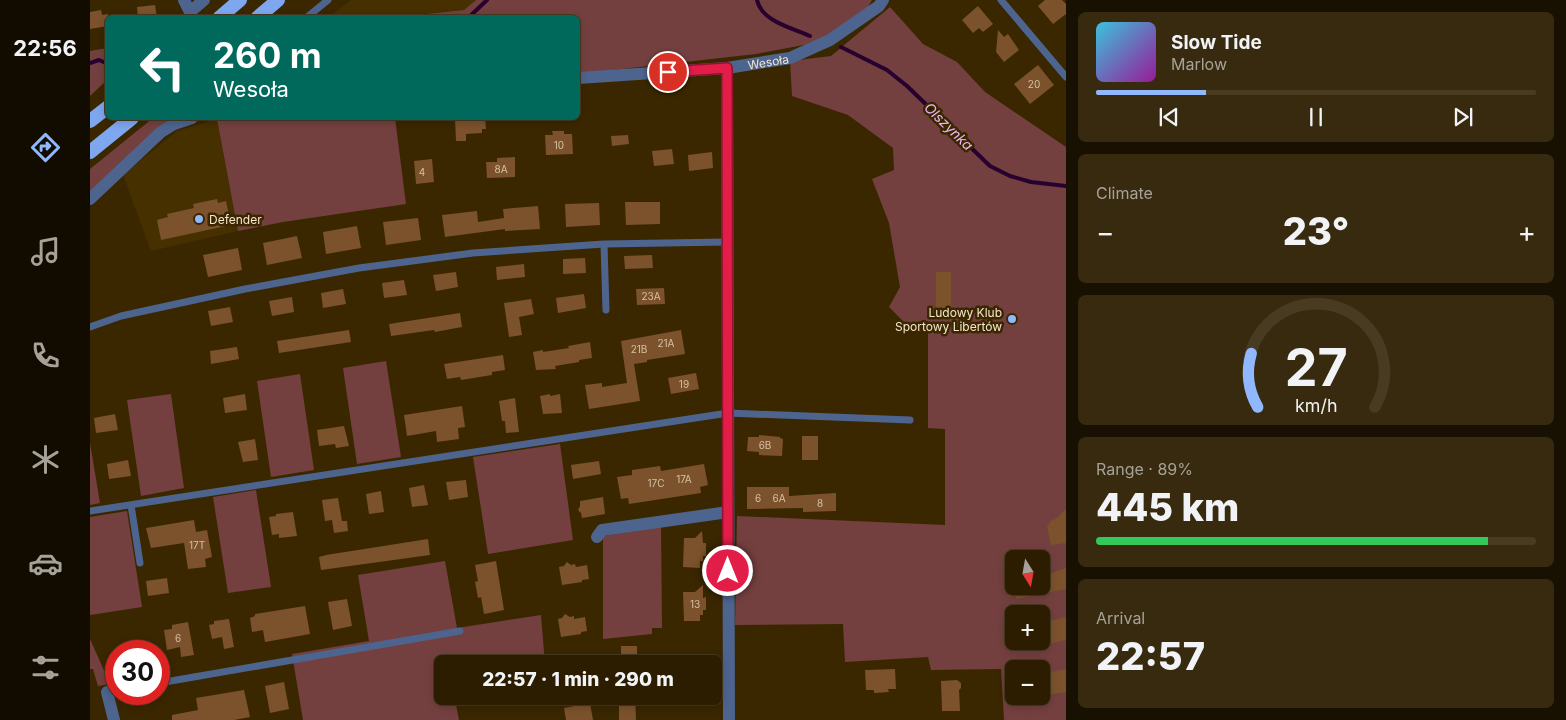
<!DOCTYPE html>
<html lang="en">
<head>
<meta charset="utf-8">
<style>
  :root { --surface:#2c1d00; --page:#382a0f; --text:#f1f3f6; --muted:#a6a299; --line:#483b22; --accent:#91b8fd }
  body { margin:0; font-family:Inter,sans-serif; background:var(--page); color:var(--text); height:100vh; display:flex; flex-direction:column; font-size:19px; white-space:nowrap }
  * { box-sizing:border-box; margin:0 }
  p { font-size:16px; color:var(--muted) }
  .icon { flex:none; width:28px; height:28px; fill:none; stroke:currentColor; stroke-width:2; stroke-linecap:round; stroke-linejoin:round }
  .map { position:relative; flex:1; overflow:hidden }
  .drawer { display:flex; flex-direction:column; gap:12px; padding:12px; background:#181000; width:500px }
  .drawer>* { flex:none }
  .hud { position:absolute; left:15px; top:15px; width:475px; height:105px; border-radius:8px; box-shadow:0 2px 8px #0003,0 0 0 1px var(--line); background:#00695c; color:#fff; overflow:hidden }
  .needle { width:32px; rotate:169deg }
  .controls { position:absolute; left:915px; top:550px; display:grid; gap:10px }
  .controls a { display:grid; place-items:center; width:45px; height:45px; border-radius:8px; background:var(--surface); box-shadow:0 2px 8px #0003,0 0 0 1px var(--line); font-size:25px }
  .speed { position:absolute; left:15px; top:640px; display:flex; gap:10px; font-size:25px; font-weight:700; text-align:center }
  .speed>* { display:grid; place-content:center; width:65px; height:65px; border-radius:50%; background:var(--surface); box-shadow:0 2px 8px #0003,0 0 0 1px var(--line); line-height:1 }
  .speed .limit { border:8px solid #d22; background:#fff; color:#111 }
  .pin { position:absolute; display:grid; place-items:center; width:42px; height:42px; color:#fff; margin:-21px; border:2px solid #fff; border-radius:50%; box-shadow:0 1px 5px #0007 }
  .me { position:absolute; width:55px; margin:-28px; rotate:0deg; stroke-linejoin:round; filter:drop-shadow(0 0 4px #0008) }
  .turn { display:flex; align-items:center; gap:18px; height:105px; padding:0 25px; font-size:22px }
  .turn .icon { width:65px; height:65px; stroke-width:2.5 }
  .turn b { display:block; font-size:35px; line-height:42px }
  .big { font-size:38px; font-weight:800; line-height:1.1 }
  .drawer .tile { flex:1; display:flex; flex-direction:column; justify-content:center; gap:8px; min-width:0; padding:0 18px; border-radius:8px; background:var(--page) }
  .drawer .dial { align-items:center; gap:0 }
  .dial svg { height:130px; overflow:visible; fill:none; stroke:var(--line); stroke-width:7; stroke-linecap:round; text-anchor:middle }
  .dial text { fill:var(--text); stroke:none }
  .song { display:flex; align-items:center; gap:15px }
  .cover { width:60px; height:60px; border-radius:8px; background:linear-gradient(135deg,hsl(190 70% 55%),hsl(300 70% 35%)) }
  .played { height:5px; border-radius:2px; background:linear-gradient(90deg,var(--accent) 25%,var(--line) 25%) }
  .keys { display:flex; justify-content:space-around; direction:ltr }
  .heat { display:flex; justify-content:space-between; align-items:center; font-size:28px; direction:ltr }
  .charge { height:8px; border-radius:4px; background:linear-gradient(90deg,#34c759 89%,var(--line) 0) }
  .trip { position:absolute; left:344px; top:655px; width:288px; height:50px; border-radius:8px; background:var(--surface); box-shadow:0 2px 8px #0003,0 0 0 1px var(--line); font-weight:800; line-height:50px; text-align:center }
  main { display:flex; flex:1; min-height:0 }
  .tab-bar { display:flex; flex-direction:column; width:90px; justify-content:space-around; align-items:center; background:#120c00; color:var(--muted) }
  .tab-bar .icon { width:35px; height:35px }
  .tab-bar .selected { color:var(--accent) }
  .tab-bar b { font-size:22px; color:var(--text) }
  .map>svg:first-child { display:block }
</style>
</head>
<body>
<main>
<nav class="tab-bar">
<b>22:56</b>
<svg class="icon selected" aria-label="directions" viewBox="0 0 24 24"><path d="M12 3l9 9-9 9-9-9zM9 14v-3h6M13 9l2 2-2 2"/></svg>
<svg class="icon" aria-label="music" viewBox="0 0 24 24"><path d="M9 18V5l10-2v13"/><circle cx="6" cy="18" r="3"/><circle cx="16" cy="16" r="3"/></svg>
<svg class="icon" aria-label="phone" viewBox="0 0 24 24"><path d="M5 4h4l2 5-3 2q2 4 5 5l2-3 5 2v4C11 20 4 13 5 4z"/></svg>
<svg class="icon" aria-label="climate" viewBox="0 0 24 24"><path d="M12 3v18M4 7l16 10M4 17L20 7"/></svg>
<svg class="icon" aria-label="car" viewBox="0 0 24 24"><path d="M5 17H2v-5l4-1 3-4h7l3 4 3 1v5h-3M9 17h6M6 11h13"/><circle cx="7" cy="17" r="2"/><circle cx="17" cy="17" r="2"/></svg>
<svg class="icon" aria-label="filters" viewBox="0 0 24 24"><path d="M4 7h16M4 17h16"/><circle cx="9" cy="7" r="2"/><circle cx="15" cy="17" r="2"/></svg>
</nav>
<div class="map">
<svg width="976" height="720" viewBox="0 0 976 720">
  <rect width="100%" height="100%" fill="#3a2700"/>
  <path fill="#463000" d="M 261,0 L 386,0 L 374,10 L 297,17 L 238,18 Z
    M 127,119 L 148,231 L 61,251 L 33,175 L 87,131 Z"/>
  <path fill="#73403f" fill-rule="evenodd" d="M 386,0 L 782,0 L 778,7 L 735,38 L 719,44 L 666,54 L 488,74 L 488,18 L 297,18 L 374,10 Z
    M 800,7 L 833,44 L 867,62 L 895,92 L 976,147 L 976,720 L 914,720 L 911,669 L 841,670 L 838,657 L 755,662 L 753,624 L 645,625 L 647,516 L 855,525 L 855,429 L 838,428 L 838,321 L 815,323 L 799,307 L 810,287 L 799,223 L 782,179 L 804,170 L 803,148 L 758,115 L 702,96 L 700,61 L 741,56 ZM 924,559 L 951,559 L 951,586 L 924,586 ZM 924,614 L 951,614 L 951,641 L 924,641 ZM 924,669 L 951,669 L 951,696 L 924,696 Z
    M 17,48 L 17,80 L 0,96 L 0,51 Z
    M 63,118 L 87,118 L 0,192 L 0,169 Z
    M 138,118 L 305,118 L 316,204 L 193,222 L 148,231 L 127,119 Z
    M 296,361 L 311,457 L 267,464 L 253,368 Z
    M 210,374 L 224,470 L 181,477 L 167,381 Z
    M 81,394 L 94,488 L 51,496 L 37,400 Z
    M 0,443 L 10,503 L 0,505 Z
    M 470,444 L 483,540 L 398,554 L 383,457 Z
    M 166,490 L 181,587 L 138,593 L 123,497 Z
    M 37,511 L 52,607 L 0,615 L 0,517 Z
    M 571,527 L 572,628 L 562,628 L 562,634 L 513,639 L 513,536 Z
    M 355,561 L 367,628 L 451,615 L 455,664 L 352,664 L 352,696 L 407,696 L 366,705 L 369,720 L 213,720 L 202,654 L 279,641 L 268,575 Z
    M 0,639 L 20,684 L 8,686 L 3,669 L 0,669 Z"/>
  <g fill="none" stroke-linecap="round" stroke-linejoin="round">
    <path stroke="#280030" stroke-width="4" d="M 667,0 C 672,22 703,28 720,36
      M 378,18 L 397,0
      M 751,47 L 797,70 L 817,86 L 900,166 L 920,176 L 941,182 L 976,186
      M 0,63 L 9,60 L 18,64"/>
  </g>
  <path fill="#7b522c" d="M 955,0 L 972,0 L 976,4 L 976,14 L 963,24 L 948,6 Z
    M 65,5 L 67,18 L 48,18 L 47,7 Z
    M 888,6 L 903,24 L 893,32 L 889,28 L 883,33 L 872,20 Z
    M 11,10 L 12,15 L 18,14 L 18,26 L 0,29 L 0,12 Z
    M 908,30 L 914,37 L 918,34 L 929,50 L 914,62 L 906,52 Z
    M 948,65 L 964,85 L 940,104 L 924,84 Z
    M 365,118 L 395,118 L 396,129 L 392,129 L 392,133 L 376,134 L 376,141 L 366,141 Z
    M 462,131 L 474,131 L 474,134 L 482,134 L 483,154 L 456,155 L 455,135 L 463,135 Z
    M 538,135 L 539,144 L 522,146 L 521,136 Z
    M 582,149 L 584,164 L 564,166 L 562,151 Z
    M 622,152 L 623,168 L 599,171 L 598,155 Z
    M 425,157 L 425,177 L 397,178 L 396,162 L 407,162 L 407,158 Z
    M 342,159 L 344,182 L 326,184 L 324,161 Z
    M 127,199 L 128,203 L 136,201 L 141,225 L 71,240 L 67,220 L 78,217 L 77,214 L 104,208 L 103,204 Z
    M 535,202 L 570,202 L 570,224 L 536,225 Z
    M 509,203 L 510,225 L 476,227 L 475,204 Z
    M 448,206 L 450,229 L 415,231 L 415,229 L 355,237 L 352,215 L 387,211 L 388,222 L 414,218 L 413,209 Z
    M 328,218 L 331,240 L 296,245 L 293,222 Z
    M 267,226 L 271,248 L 236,254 L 233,232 Z
    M 207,236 L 212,258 L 177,265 L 173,243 Z
    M 148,248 L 152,270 L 118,277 L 113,255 Z
    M 562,255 L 563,268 L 535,269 L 534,256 Z
    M 495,258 L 496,273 L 473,274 L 473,259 Z
    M 434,264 L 435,277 L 407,280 L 406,267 Z
    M 366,272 L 368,287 L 346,291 L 343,275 Z
    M 846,272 L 861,272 L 861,309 L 846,309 Z
    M 314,280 L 317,295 L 294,298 L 292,283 Z
    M 574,288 L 575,304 L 547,305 L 546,289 Z
    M 253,289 L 256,304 L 233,308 L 231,293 Z
    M 494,294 L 496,308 L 468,313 L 466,298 Z
    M 202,297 L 204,312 L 182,316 L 179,301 Z
    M 441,299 L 444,314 L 429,317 L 432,335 L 419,337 L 414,303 Z
    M 140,307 L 143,322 L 121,326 L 118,311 Z
    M 370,313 L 372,327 L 345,332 L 344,330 L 301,336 L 299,324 Z
    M 259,330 L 261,342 L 189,353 L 187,341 Z
    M 591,330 L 595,354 L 557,360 L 557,362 L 544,364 L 550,401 L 499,409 L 495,385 L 512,383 L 512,387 L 537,383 L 531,341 Z
    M 500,342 L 502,358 L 489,360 L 489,362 L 465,366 L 466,369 L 446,370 L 443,352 L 453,350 L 453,352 L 479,348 L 478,346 Z
    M 147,347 L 149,359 L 121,364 L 120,351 Z
    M 413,355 L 415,370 L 402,372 L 402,375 L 371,380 L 370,377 L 357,379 L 354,364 Z
    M 606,373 L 609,389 L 581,394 L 578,378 Z
    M 155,394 L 157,410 L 135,413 L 133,398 Z
    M 460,394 L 460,396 L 470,394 L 472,413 L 453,414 L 450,396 Z
    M 425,398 L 429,432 L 416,433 L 415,421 L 412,421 L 409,401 Z
    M 372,406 L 375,427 L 368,428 L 369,439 L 347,442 L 346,431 L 317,436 L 314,415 Z
    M 25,414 L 28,430 L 6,433 L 4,418 Z
    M 254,426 L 259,446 L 246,448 L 245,444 L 229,446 L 227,430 Z
    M 669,435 L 690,437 L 690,438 L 693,439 L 692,456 L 669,455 L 669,452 L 657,451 L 658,437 L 669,437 Z
    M 712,436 L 728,436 L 728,460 L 712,460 Z
    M 165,439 L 168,460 L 153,462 L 148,442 Z
    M 38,460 L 41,476 L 19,479 L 17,464 Z
    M 509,461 L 511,474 L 483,479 L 481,465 Z
    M 614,464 L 618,485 L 610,487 L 611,493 L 539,504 L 538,498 L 531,499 L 527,477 L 542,475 L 542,470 L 570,466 L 571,471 Z
    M 376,480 L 378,497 L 359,500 L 356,482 Z
    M 334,485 L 338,505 L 322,507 L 319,488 Z
    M 657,487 L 699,487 L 699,496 L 746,493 L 746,511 L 713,512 L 713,508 L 657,509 Z
    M 291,491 L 294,512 L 279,514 L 276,494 Z
    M 513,497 L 515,514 L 492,518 L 491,513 L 488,510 L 490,506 L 490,501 Z
    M 248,498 L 252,521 L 257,521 L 258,531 L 244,533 L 242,520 L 235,521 L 232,500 Z
    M 976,509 L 976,543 L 961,545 L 957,527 L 961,521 L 967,518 Z
    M 203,512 L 207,536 L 189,538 L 189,534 L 182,535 L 179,517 L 186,516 L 186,514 Z
    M 104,520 L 106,532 L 117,530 L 122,557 L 115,559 L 116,567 L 98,569 L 94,543 L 61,548 L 56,528 Z
    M 612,531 L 613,543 L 616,543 L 616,556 L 613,556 L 613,561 L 610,561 L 610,568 L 593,567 L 594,538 L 605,538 Z
    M 338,539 L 340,555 L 231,570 L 229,557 L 236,555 Z
    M 406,561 L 414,610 L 394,614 L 391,597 L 388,598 L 385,582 L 388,581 L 385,565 Z
    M 477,562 L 481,565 L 485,564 L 486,567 L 497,565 L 499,579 L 492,580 L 492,582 L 472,585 L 469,567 L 474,566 Z
    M 976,568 L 976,589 L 926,599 L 926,595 L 919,597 L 917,586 L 951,586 L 951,577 Z
    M 77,578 L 79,593 L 58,596 L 56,581 Z
    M 613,585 L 613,598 L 616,597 L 616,610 L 613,610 L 613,615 L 610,615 L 610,621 L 594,621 L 593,592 L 605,592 Z
    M 257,599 L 262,626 L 243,630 L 238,602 Z
    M 215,606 L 220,634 L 175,642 L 173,630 L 162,632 L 160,618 L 165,616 L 165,614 Z
    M 475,614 L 480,617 L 484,616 L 484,619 L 495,617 L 497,631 L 491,632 L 491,634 L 471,637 L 468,619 L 472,618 Z
    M 951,616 L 959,621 L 976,617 L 976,640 L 951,646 Z
    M 139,619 L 144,647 L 134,649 L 132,637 L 122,639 L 119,625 L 124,624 L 124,621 Z
    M 98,622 L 104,655 L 91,657 L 90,647 L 77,650 L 74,630 L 82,629 L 82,625 Z
    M 531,646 L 547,646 L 547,664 L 531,664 Z
    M 951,660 L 961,672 L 976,669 L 976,692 L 951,696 Z
    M 805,669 L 806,689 L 798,689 L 799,692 L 784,693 L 784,690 L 776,690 L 775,670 Z
    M 867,680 L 871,683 L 871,688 L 869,690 L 870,711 L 852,711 L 851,681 Z
    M 194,682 L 199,709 L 180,713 L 175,686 Z
    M 154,690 L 160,717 L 144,720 L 82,720 L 82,715 L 108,710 L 106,698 Z
    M 529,696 L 545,696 L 546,720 L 529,720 Z
    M 500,703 L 503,720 L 476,720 L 474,708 Z"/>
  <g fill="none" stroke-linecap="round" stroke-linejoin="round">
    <path stroke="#4d648e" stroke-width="7" d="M 911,0 L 976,77
      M 216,18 L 238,0
      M 514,244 L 516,310
      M 0,327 L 31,316 L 155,289 L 269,268 L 383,253 L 514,244 L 637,242
      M 41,505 L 50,563
      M 0,511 L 638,413 L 820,420
      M 69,683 L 370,631"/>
    <g stroke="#4d648e" stroke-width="12">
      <path d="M 94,0 L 100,12"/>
      <path d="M 102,18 L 100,12 L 114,0"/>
      <path d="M 637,68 L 639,720"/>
      <path id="s1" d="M 488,78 L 637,68 L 700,58 L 740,40 L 789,6 L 793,0"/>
      <path d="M 0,199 L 71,132 L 84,124 L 102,118"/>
      <path d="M 507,537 L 512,530 L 638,512"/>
      <path d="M 17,692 L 24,720"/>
    </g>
    <path stroke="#7ea7f0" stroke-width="14" d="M 129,18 L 150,0
      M 167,18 L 188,0
      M 0,121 L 18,107
      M 0,152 L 42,118"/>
  </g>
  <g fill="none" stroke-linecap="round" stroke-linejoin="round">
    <g stroke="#92132f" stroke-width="12">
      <path id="route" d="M 578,72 L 637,68 L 638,571"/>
    </g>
    <use href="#route" stroke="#e11d48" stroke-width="9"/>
  </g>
  <g fill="#91b8fd" stroke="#3a2700" stroke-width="2">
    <circle cx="109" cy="219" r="5"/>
    <circle cx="922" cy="319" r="5"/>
  </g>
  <g text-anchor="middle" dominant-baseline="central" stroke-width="5" stroke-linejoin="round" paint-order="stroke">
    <g font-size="10" fill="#d6c1a4">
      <text x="944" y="84">20</text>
      <text x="469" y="145">10</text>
      <text x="411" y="169">8A</text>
      <text x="332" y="172">4</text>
      <text x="561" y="296">23A</text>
      <text x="576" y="343">21A</text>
      <text x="549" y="349">21B</text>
      <text x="594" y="384">19</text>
      <text x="675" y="445">6B</text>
      <text x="594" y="479">17A</text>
      <text x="566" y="483">17C</text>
      <text x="668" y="498">6</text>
      <text x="689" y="498">6A</text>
      <text x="730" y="503">8</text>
      <text x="107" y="545">17T</text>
      <text x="605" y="604">13</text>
      <text x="88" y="638">6</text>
    </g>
    <g font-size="12" fill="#f5e6cc" stroke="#3a2700">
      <text stroke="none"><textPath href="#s1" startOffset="191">Wesoła</textPath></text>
    </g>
    <g font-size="12" fill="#f5e6cc" stroke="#3a2700" text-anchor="start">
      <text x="119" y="219">Defender</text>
      <text x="912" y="312" text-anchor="end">Ludowy Klub<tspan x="912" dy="14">Sportowy Libertów</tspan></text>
    </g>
    <g font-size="14" font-style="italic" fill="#eeb7f7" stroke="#3a2700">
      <text transform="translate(859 126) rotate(44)">Olszynka</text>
    </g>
  </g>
</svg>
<div class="controls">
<a><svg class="needle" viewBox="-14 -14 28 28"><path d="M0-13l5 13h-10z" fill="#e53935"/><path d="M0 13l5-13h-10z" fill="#a6a299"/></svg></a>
<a>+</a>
<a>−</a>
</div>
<div class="speed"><div class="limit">30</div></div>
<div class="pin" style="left:578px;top:72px;background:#d93025"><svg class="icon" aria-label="arrive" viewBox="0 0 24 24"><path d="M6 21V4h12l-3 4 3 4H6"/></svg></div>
<svg class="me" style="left:638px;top:571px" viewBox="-20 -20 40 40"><circle r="17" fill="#e11d48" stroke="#fff" stroke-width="3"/><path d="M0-11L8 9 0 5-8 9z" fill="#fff"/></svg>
<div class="trip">22:57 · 1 min · 290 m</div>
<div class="hud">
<div class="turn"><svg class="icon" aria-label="left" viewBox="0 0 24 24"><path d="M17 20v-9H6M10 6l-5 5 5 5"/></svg><div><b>260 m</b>Wesoła</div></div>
</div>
</div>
<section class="drawer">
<div class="tile">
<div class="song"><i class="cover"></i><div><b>Slow Tide</b><p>Marlow</p></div></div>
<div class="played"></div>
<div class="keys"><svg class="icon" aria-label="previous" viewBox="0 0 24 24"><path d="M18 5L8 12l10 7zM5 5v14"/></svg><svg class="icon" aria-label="pause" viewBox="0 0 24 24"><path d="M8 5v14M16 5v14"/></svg><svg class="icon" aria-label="next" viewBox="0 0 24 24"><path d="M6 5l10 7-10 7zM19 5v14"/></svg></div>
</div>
<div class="tile"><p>Climate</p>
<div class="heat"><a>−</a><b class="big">23°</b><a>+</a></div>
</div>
<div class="tile dial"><svg viewBox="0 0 100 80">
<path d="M14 69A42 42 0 1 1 86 69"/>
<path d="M14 69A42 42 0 0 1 10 36" stroke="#91b8fd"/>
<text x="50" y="56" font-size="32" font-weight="700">27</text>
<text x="50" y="72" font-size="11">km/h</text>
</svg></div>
<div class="tile"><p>Range · 89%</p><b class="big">445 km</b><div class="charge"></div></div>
<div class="tile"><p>Arrival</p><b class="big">22:57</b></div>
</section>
</main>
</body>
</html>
